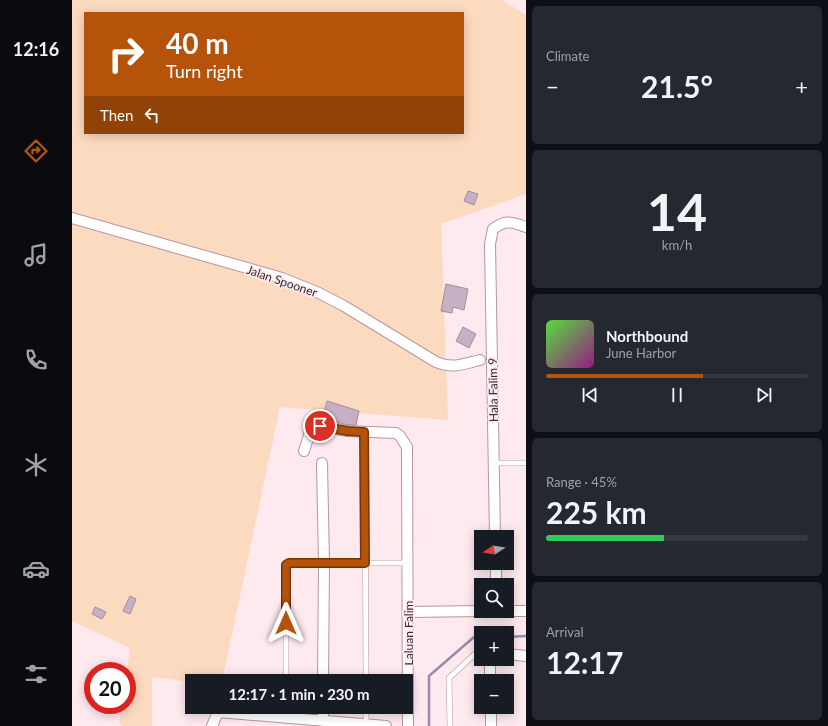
<!DOCTYPE html>
<html lang="en">
<head>
<meta charset="utf-8">
<style>
  :root { --surface:#171b24; --page:#242831; --text:#f1f3f6; --muted:#9ea1a6; --line:#363941; --accent:#b45309 }
  body { margin:0; font-family:Lato,sans-serif; background:var(--page); color:var(--text); height:100vh; display:flex; flex-direction:column; font-size:15px; white-space:nowrap }
  * { box-sizing:border-box; margin:0 }
  p { font-size:13px; color:var(--muted) }
  .icon { flex:none; width:22px; height:22px; fill:none; stroke:currentColor; stroke-width:2; stroke-linecap:round; stroke-linejoin:round }
  .map { position:relative; flex:1; overflow:hidden }
  .side { display:flex; flex-direction:column; gap:6px; padding:6px; background:#0d0f14; width:302px }
  .side>* { flex:none }
  .guide { position:absolute; left:12px; top:12px; width:380px; height:122px; border-radius:0px; box-shadow:0 2px 10px #0003; background:#b45309; color:#fff; overflow:hidden }
  .needle { width:26px; rotate:258deg }
  .controls { position:absolute; left:402px; top:530px; display:grid; gap:8px }
  .controls a { display:grid; place-items:center; width:40px; height:40px; border-radius:0px; background:var(--surface); box-shadow:0 2px 10px #0003; font-size:20px }
  .speed { position:absolute; left:12px; top:662px; display:flex; gap:8px; font-size:20px; font-weight:700; text-align:center }
  .speed>* { display:grid; place-content:center; width:52px; height:52px; border-radius:50%; background:var(--surface); box-shadow:0 2px 10px #0003; line-height:1 }
  .speed .limit { border:6px solid #d22; background:#fff; color:#111 }
  .pin { position:absolute; display:grid; place-items:center; width:34px; height:34px; color:#fff; margin:-17px; border:2px solid #fff; border-radius:50%; box-shadow:0 1px 4px #0007 }
  .me { position:absolute; width:44px; margin:-22px; rotate:0deg; stroke-linejoin:round; filter:drop-shadow(0 0 3px #0008) }
  .turn { display:flex; align-items:center; gap:14px; height:84px; padding:0 16px; font-size:18px }
  .turn .icon { width:52px; height:52px; stroke-width:2.5 }
  .turn b { display:block; font-size:28px; line-height:34px }
  .then { display:flex; align-items:center; height:38px; padding:0 16px; background:#0003; gap:8px; font-size:15px }
  .big { font-size:30px; font-weight:700; line-height:1.1 }
  .side .widget { flex:1; display:flex; flex-direction:column; justify-content:center; gap:6px; min-width:0; padding:0 14px; border-radius:6px; background:var(--page) }
  .side .dial { align-items:center; gap:0 }
  .dial b { font-size:52px; line-height:1 }
  .song { display:flex; align-items:center; gap:12px }
  .cover { width:48px; height:48px; border-radius:6px; background:linear-gradient(135deg,hsl(110 70% 55%),hsl(310 70% 35%)) }
  .played { height:4px; border-radius:2px; background:linear-gradient(90deg,var(--accent) 60%,var(--line) 60%) }
  .keys { display:flex; justify-content:space-around; direction:ltr }
  .heat { display:flex; justify-content:space-between; align-items:center; font-size:22px; direction:ltr }
  .charge { height:6px; border-radius:3px; background:linear-gradient(90deg,#34c759 45%,var(--line) 0) }
  .trip { position:absolute; left:113px; top:674px; width:228px; height:40px; border-radius:0px; background:var(--surface); box-shadow:0 2px 10px #0003; font-weight:700; line-height:40px; text-align:center }
  main { display:flex; flex:1; min-height:0 }
  .tab-bar { display:flex; flex-direction:column; width:72px; justify-content:space-around; align-items:center; background:#090b0e; color:var(--muted) }
  .tab-bar .icon { width:28px; height:28px }
  .tab-bar .current { color:var(--accent) }
  .tab-bar b { font-size:18px; color:var(--text) }
  .map>svg:first-child { display:block }
</style>
</head>
<body>
<main>
<nav class="tab-bar">
<b>12:16</b>
<svg class="icon current" aria-label="directions" viewBox="0 0 24 24"><path d="M12 3l9 9-9 9-9-9zM9 14v-3h6M13 9l2 2-2 2"/></svg>
<svg class="icon" aria-label="music" viewBox="0 0 24 24"><path d="M9 18V5l10-2v13"/><circle cx="6" cy="18" r="3"/><circle cx="16" cy="16" r="3"/></svg>
<svg class="icon" aria-label="phone" viewBox="0 0 24 24"><path d="M5 4h4l2 5-3 2q2 4 5 5l2-3 5 2v4C11 20 4 13 5 4z"/></svg>
<svg class="icon" aria-label="climate" viewBox="0 0 24 24"><path d="M12 3v18M4 7l16 10M4 17L20 7"/></svg>
<svg class="icon" aria-label="car" viewBox="0 0 24 24"><path d="M5 17H2v-5l4-1 3-4h7l3 4 3 1v5h-3M9 17h6M6 11h13"/><circle cx="7" cy="17" r="2"/><circle cx="17" cy="17" r="2"/></svg>
<svg class="icon" aria-label="filters" viewBox="0 0 24 24"><path d="M4 7h16M4 17h16"/><circle cx="9" cy="7" r="2"/><circle cx="15" cy="17" r="2"/></svg>
</nav>
<div class="map">
<svg width="454" height="726" viewBox="0 0 454 726">
  <rect width="100%" height="100%" fill="#fde9ee"/>
  <path fill="#fcdac0" fill-rule="evenodd" d="M 0,0 L 430,0 L 454,15 L 454,194 L 369,224 L 376,420 L 208,407 L 150,681 L 120,681 L 120,682 L 80,677 L 80,726 L 50,726 L 47,723 L 50,705 L 55,705 L 55,671 L 58,648 L 0,621 ZM 13,13 L 391,13 L 391,133 L 13,133 Z"/>
  <g fill="none" stroke-linecap="round" stroke-linejoin="round">
    <path stroke="#9b8baa" stroke-width="2.5" d="M 435,637 L 454,636
      M 357,726 L 357,676 L 402,637 L 409,637"/>
  </g>
  <path fill="#c7b0c3" stroke="#a28c9e" d="M 396,191 L 406,194 L 402,205 L 392,201 Z
    M 374,284 L 396,289 L 392,310 L 381,307 L 380,313 L 369,311 Z
    M 391,327 L 404,334 L 397,348 L 384,341 Z
    M 255,401 L 287,411 L 284,425 L 276,425 L 257,420 L 252,412 Z
    M 58,596 L 64,599 L 58,614 L 51,611 Z
    M 23,607 L 34,612 L 30,619 L 20,614 Z"/>
  <g fill="none" stroke-linecap="round" stroke-linejoin="round">
    <g stroke="#b5979e" stroke-width="6">
      <path id="lane" d="M 293,432 L 294,681
        M 422,463 L 454,463
        M 214,681 L 214,565 L 217,563 L 336,563
        M 294,707 L 294,725
        M 214,719 L 214,707
        M 378,726 L 377,678 L 405,652 L 409,652"/>
    </g>
    <g stroke="#b5979e" stroke-width="12">
      <path id="street" d="M 0,218 L 210,278 L 247,293 L 272,306 L 364,362 C 381,369 391,364 408,360
        M 232,451 L 238,432 L 242,428 L 248,426 L 275,431 L 324,433 L 328,436 L 335,447 L 336,726
        M 250,463 L 252,563 L 251,681
        M 423,537 L 418,244 L 421,229 C 434,219 439,222 454,227
        M 424,563 L 424,585
        M 435,611 L 454,611
        M 336,612 L 410,611
        M 435,654 L 454,656
        M 418,659 L 418,681
        M 419,707 L 419,726
        M 251,721 L 251,707
        M 140,726 L 146,712 L 314,726"/>
    </g>
    <use href="#lane" stroke="#fff" stroke-width="5"/>
    <use href="#street" stroke="#fff" stroke-width="10"/>
  </g>
  <g fill="none" stroke-linecap="round" stroke-linejoin="round">
    <g stroke="#753606" stroke-width="10">
      <path id="route" d="M 214,623 L 214,565 L 217,563 L 293,563 L 292,432 L 275,431 L 248,426"/>
    </g>
    <use href="#route" stroke="#b45309" stroke-width="7"/>
  </g>
  <g text-anchor="middle" dominant-baseline="central" stroke-width="3.5" stroke-linejoin="round" paint-order="stroke">
    <g font-size="12" fill="#382c2f" stroke="#fde9ee">
      <text transform="translate(210 281) rotate(19)">Jalan Spooner</text>
      <text transform="translate(421 390) rotate(-91)">Hala Falim 9</text>
      <text transform="translate(336 633) rotate(-90)">Laluan Falim</text>
    </g>
  </g>
</svg>
<div class="controls">
<a><svg class="needle" viewBox="-14 -14 28 28"><path d="M0-13l5 13h-10z" fill="#e53935"/><path d="M0 13l5-13h-10z" fill="#9ea1a6"/></svg></a>
<a><svg class="icon" aria-label="search" viewBox="0 0 24 24"><circle cx="10" cy="10" r="6"/><path d="M15 15l6 6"/></svg></a>
<a>+</a>
<a>−</a>
</div>
<div class="speed"><div class="limit">20</div></div>
<div class="pin" style="left:248px;top:426px;background:#d93025"><svg class="icon" aria-label="arrive" viewBox="0 0 24 24"><path d="M6 21V4h12l-3 4 3 4H6"/></svg></div>
<svg class="me" style="left:214px;top:623px" viewBox="-20 -20 40 40"><path d="M0-17L14 15 0 8-14 15z" fill="#b45309" stroke="#fff" stroke-width="4"/></svg>
<div class="trip">12:17 · 1 min · 230 m</div>
<div class="guide">
<div class="turn"><svg class="icon" aria-label="right" viewBox="0 0 24 24"><path d="M7 20v-9h11M14 6l5 5-5 5"/></svg><div><b>40 m</b>Turn right</div></div>
<div class="then">Then<svg class="icon" aria-label="left" viewBox="0 0 24 24"><path d="M17 20v-9H6M10 6l-5 5 5 5"/></svg></div>
</div>
</div>
<section class="side">
<div class="widget"><p>Climate</p>
<div class="heat"><a>−</a><b class="big">21.5°</b><a>+</a></div>
</div>
<div class="widget dial"><b>14</b><p>km/h</p></div>
<div class="widget">
<div class="song"><i class="cover"></i><div><b>Northbound</b><p>June Harbor</p></div></div>
<div class="played"></div>
<div class="keys"><svg class="icon" aria-label="previous" viewBox="0 0 24 24"><path d="M18 5L8 12l10 7zM5 5v14"/></svg><svg class="icon" aria-label="pause" viewBox="0 0 24 24"><path d="M8 5v14M16 5v14"/></svg><svg class="icon" aria-label="next" viewBox="0 0 24 24"><path d="M6 5l10 7-10 7zM19 5v14"/></svg></div>
</div>
<div class="widget"><p>Range · 45%</p><b class="big">225 km</b><div class="charge"></div></div>
<div class="widget"><p>Arrival</p><b class="big">12:17</b></div>
</section>
</main>
</body>
</html>
